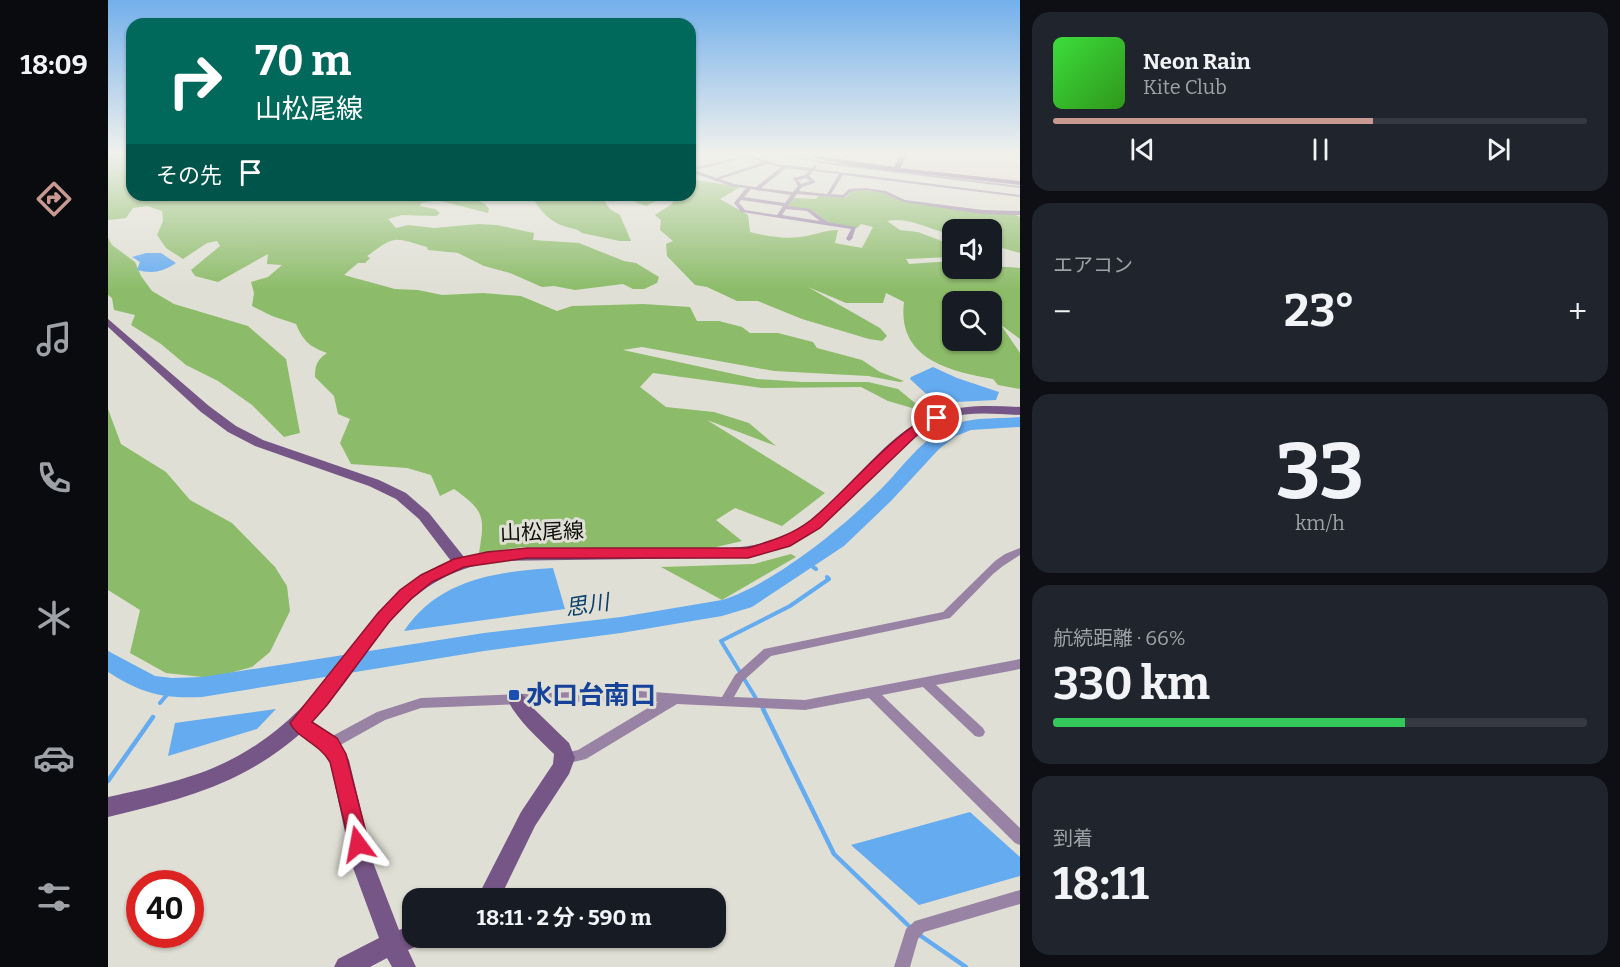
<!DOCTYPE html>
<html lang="ja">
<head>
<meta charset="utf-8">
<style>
  :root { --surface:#171b24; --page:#20242c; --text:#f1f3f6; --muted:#9ea1a6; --line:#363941; --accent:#c79991 }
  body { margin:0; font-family:Bitter,"Noto Sans JP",serif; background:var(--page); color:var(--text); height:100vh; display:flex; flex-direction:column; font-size:22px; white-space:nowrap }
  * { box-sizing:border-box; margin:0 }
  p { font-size:20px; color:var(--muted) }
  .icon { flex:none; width:33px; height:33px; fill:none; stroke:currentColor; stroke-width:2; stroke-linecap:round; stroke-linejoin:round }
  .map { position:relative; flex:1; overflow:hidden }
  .side { display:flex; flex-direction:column; gap:12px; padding:12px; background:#0d0f14; width:600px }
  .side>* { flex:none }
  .banner { position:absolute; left:18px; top:18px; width:570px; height:183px; border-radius:18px; box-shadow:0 2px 4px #0004; background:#00695c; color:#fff; overflow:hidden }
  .controls { position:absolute; left:834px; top:219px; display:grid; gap:12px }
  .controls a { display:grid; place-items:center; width:60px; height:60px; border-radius:12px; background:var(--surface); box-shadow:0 2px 4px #0004; font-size:30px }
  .speed { position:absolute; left:18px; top:870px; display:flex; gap:12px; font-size:30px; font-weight:700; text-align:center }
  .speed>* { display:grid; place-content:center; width:78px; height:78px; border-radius:50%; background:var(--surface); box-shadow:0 2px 4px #0004; line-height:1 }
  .speed .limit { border:9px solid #d22; background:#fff; color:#111 }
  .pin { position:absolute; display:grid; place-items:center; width:51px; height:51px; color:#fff; margin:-26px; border:3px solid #fff; border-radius:50%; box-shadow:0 2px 6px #0007 }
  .me { position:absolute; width:66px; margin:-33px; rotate:347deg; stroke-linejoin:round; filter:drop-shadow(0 0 4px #0008) }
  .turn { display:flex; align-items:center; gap:21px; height:126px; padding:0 30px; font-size:27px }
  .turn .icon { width:78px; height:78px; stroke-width:2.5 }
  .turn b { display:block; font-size:42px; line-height:51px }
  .then { display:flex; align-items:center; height:57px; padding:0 30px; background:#0003; gap:12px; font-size:22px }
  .big { font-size:45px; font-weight:700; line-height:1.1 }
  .side .tile { flex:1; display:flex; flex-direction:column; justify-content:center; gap:9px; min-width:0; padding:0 21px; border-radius:18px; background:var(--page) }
  .side .dial { align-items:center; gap:0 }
  .dial b { font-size:78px; line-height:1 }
  .song { display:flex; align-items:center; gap:18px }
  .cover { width:72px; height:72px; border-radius:9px; background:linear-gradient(135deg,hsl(120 70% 55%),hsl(110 70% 35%)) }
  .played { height:6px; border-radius:3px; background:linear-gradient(90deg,var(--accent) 60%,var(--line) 60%) }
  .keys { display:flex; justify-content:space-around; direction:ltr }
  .heat { display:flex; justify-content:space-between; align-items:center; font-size:33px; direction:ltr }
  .charge { height:9px; border-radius:4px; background:linear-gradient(90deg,#34c759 66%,var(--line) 0) }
  .trip { position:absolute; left:294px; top:888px; width:324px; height:60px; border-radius:18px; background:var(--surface); box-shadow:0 2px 4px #0004; font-weight:700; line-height:60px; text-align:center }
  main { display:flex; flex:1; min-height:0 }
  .tab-bar { display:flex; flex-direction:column; width:108px; justify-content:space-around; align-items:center; background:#090b0e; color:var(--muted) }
  .tab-bar .icon { width:42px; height:42px }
  .tab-bar .selected { color:var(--accent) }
  .tab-bar b { font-size:27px; color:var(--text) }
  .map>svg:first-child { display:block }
</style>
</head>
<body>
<main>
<nav class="tab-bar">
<b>18:09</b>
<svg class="icon selected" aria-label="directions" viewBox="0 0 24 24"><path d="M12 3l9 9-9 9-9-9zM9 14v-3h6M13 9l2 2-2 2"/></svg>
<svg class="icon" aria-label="music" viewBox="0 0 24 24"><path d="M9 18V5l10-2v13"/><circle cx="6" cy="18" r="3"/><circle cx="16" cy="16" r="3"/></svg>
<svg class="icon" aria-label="phone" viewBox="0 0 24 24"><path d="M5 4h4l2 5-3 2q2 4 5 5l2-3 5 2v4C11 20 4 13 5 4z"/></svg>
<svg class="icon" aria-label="climate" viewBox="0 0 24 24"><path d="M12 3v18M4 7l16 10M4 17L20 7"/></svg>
<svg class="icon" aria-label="car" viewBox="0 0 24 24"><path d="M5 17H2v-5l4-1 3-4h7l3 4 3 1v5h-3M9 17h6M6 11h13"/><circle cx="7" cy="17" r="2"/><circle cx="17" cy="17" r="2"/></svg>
<svg class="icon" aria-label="filters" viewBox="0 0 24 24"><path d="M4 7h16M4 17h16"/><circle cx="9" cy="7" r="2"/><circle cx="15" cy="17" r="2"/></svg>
</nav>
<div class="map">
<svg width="912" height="967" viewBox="0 0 912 967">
  <rect width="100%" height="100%" fill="#e0dfd5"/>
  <path fill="#e7cfc7" d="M 705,155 L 912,155 L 912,181 L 808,170 L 781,164 L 771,165 Z"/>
  <path fill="#8cbc69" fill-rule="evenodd" d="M 0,155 L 24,155 L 24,195 L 361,195 L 377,204 L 381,209 L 380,213 L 329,200 L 313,203 L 312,206 L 327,209 L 332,213 L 328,216 L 294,215 L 280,219 L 288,228 L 300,225 L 326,228 L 370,224 L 389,225 L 426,233 L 425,240 L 471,243 L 516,261 L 528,263 L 551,277 L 549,283 L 536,289 L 525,289 L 515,284 L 467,290 L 446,286 L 434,287 L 402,273 L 376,266 L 350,253 L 320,250 L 319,247 C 285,237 288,235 259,256 L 262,258 L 257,263 L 250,263 L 236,275 L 287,289 L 310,290 L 334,295 L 375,293 L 413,296 L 449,311 L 464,306 L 500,305 L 535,304 L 582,307 L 589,321 L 611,321 L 634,327 L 642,333 L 670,333 L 705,342 L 709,348 L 754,360 L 772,372 L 796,381 L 792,382 L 760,376 L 666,371 L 534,347 L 515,350 L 649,379 L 694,382 L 760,382 L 790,389 L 818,412 L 780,401 L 753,387 L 654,388 L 545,373 L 532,387 L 558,407 L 606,412 L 641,423 L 668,446 L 599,420 L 717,493 L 674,526 L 627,508 L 608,520 L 634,541 L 600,549 L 414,547 L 371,553 C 377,517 377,511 346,489 L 332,496 L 323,475 L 299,468 L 243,464 L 232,443 L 242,419 L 230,414 L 226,396 L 207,377 C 207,365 209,360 219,353 C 202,347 195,341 188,324 L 164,316 L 144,306 L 146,293 L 143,282 L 160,277 L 174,265 L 159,264 L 160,254 L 110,282 L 87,276 L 83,270 L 112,246 L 109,241 L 99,243 L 75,259 L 58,248 L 49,235 L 55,221 L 54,211 L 39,206 L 25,208 L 18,218 L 0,220 Z
    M 582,179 L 632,187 L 612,199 L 640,215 L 642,232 C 658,236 675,239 691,237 C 705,236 715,230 730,230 L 727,243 L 754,248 L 765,227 L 753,224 L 749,228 L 720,222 L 705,211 L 680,206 L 686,198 L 708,199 L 710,196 L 737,198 L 744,191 L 755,190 L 774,192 L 795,201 L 903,213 L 912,217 L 912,253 L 884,245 L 884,230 L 844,230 L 844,234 C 823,231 801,216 779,221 L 792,230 L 810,232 L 844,245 L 844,257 L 798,259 L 801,264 L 844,261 L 844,268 L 884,268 L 884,266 L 912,268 L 912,339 L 893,325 L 912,353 L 912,389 L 890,385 L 885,379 C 841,371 789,359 796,302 L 778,293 L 775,303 L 738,303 L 700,287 L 772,328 L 779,336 L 774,341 L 761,339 L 694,319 L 650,301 L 629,301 L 599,287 L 587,285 L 559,256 L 558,244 L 565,241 L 552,230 L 553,220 L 547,215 L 564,204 L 566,199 L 561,195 L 538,206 L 529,203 L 522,195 L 582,195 ZM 844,302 L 884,302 L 884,340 L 844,340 Z
    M 428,195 L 492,195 L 502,209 L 512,215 L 523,241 L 512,241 L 474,233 C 469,228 463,229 456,226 C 444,223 432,211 426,200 Z
    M 0,238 L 4,245 L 27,262 L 33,276 L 44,291 L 66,304 L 140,326 L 178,359 L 192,433 L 176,437 L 144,405 L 110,381 L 78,365 L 53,344 L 23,325 L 27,315 L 6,310 L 4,298 L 0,295 Z
    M 0,409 L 13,444 L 58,472 L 82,500 L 124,523 L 167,567 L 179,586 L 182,611 L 162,652 L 144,667 L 103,678 L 58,673 L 22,653 L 32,610 L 0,590 Z
    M 683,554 L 688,557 L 614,600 L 553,567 L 646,564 Z"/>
  <path fill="#65abf0" d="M 38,253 L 53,253 L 68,263 C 54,272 45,274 29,270 L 32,262 L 24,257 Z
    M 825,367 L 849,378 L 891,392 L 888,400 L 828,403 L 802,379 L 803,377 Z
    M 445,568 L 457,609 L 296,631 C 331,579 388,572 445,568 Z
    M 168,709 L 149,729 L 60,756 L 67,723 Z
    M 862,812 L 912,857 L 912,876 L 811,905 L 743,845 Z"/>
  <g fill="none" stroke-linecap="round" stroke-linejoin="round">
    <path stroke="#65abf0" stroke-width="4" d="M 698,562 L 708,569
      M 649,700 L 613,641 L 682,606 L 721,579 L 719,577
      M 52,703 L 63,690
      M 653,705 L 656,710"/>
    <path stroke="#65abf0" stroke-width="4.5" d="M 655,709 L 726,854 L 803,928
      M 0,781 L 45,717
      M 810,934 L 858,967"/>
    <path fill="#65abf0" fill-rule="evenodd" d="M 912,417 L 912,427 L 863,430 L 848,436 L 831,449 L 783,501 L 736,546 L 644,607 L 614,616 L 513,633 L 376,651 L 94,697 C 54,699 33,693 0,672 L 0,651 L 47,676 L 64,678 L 94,677 L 376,633 L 513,617 L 614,600 C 665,584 732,530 770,492 C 791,472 810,443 836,429 C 858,416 887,419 912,417 Z"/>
    <path fill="#9883a5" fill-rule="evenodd" d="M 591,155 L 598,155 L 582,159 L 582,157 Z
      M 635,155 L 643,155 L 669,164 L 703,168 L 707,165 L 709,166 L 707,169 L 912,195 L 912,197 L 735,175 L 723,194 L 735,195 L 741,189 L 758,188 L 778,191 L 797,200 L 874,210 L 912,211 L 912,215 L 874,214 L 796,202 L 775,193 L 758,190 L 744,191 L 736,198 L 689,194 L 680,206 L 702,209 L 720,222 L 748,227 L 744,239 L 741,241 L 738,239 L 743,229 L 633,212 L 626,203 L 638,188 L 623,186 L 582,172 L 582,169 L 636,156 ZM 640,157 L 655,162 L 608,178 L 587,170 ZM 659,164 L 673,167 L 648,187 L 626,184 L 612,179 ZM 678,168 L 701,171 L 697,175 L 685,178 L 690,186 L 685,192 L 653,188 ZM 705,171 L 731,174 L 719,194 L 691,191 L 694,187 L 707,183 L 707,181 L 701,176 ZM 698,178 L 702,181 L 693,184 L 690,180 ZM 643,189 L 648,190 L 683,195 L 677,203 L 636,197 ZM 633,200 L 675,206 L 669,215 L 637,210 L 631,203 ZM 678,209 L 699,211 L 712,221 L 674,215 Z
      M 670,155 L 678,155 L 726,163 L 912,186 L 912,188 L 726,165 Z
      M 912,548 L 912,555 L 895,566 L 885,574 L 842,618 L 663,656 L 635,681 L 626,697 L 697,700 L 912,659 L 912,669 L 828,685 L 875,728 L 877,732 L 875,736 L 871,737 L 867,736 L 815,687 L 774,695 L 912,828 L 912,845 L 907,843 L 761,698 L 697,710 L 569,704 L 478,759 L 457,764 L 452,762 L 451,758 L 452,754 L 470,750 L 550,702 L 517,700 L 313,708 L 277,720 L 227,748 L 222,750 L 217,748 L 216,744 L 217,740 L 269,712 L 313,698 L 517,690 L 614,697 L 627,675 L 656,649 L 835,612 L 887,561 L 897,554 Z
      M 912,890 L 912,904 L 816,932 L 810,939 L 802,967 L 786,967 L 798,929 L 807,921 Z"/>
    <path fill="#765687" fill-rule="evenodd" d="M 690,155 L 703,155 L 786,167 L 793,155 L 799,155 L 792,168 L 912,181 L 912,185 L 752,167 Z
      M 0,319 L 101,406 L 128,426 L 155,440 L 271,480 L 298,493 L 321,513 L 356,557 C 397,547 437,549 478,549 C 508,550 539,549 569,549 C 600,549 634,550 663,541 C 733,519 764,435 831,413 C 857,404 885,406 912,407 L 912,415 C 888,414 862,411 839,418 C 816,426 797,444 781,460 C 721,519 704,552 614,558 L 390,561 C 284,577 269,655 204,722 L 229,738 L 241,760 L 266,865 L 291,930 L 304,925 L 304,938 L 315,938 L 312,945 L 300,950 L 308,967 L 284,967 L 279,958 L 262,967 L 226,967 L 230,959 L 271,938 L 244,865 L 222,762 L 215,750 L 192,734 C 133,785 74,799 0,817 L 0,797 C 79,780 132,768 192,709 C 243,659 271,588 343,561 L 311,519 L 288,499 L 261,486 L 147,446 L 120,432 L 93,412 L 0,327 Z
      M 408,691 L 414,694 L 426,709 L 461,743 L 467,758 L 461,774 L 427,826 L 392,898 L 369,898 L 413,812 L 445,764 L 446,754 C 429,737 410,721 399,699 L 402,694 Z"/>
  </g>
  <linearGradient id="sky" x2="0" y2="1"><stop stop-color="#73b0eb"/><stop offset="0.53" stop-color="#f1f1ec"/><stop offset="1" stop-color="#f1f1ec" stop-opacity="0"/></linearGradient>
  <rect width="912" height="290" fill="url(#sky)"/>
  <path fill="#e11d48" stroke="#92132f" stroke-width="1.5" d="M 829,414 L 833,415 L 833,420 L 808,436 L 712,528 L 682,546 L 640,558 L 419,558 L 356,567 L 324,582 L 303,599 L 281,622 L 219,705 L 204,722 L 229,738 L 238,754 L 261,844 L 258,851 L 250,854 L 243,851 L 222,762 C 211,743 189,738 182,723 L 270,613 L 292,590 L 313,575 L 346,559 L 379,552 L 419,548 L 640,548 C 663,541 684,535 703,520 C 735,495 793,423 829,414 Z"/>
  <rect fill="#1a4fb4" stroke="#e0dfd5" stroke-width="2" x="400" y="689" width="12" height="12" rx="3"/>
  <g text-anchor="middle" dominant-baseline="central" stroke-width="6" stroke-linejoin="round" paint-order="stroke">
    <g font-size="21" fill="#0d0d09" stroke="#e0dfd5">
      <text transform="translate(434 532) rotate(-2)">山松尾線</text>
    </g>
    <g font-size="22" font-style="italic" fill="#0b406c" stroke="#e0dfd5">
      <text transform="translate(479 605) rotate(-9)">思川</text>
    </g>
    <g font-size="26" font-weight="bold" fill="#164399" stroke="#e0dfd5" text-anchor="start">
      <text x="418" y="695">水口台南口</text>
    </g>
  </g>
</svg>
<div class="controls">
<a><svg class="icon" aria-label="sound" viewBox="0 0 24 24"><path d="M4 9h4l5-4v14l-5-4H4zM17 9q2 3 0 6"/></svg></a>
<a><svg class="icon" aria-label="search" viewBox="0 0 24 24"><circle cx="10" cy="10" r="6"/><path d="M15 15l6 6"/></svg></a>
</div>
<div class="speed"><div class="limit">40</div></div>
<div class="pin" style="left:829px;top:418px;background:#d93025"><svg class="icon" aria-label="arrive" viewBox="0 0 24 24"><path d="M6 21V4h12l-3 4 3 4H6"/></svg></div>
<svg class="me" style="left:250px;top:844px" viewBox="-20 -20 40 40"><path d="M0-17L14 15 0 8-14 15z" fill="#e11d48" stroke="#fff" stroke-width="4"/></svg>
<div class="trip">18:11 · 2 分 · 590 m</div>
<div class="banner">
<div class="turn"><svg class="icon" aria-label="right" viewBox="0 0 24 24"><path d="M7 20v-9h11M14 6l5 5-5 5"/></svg><div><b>70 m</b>山松尾線</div></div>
<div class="then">その先<svg class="icon" aria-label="arrive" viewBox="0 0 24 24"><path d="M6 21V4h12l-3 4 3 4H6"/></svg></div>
</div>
</div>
<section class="side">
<div class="tile">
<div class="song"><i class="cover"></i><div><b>Neon Rain</b><p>Kite Club</p></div></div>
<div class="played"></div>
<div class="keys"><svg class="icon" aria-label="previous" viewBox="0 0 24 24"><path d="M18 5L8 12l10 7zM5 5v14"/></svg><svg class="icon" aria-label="pause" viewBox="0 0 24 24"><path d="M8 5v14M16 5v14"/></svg><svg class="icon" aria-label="next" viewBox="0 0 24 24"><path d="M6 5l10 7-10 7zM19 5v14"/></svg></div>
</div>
<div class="tile"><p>エアコン</p>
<div class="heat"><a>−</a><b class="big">23°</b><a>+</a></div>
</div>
<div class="tile dial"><b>33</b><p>km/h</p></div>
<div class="tile"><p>航続距離 · 66%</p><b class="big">330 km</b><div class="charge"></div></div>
<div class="tile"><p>到着</p><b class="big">18:11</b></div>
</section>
</main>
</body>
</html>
